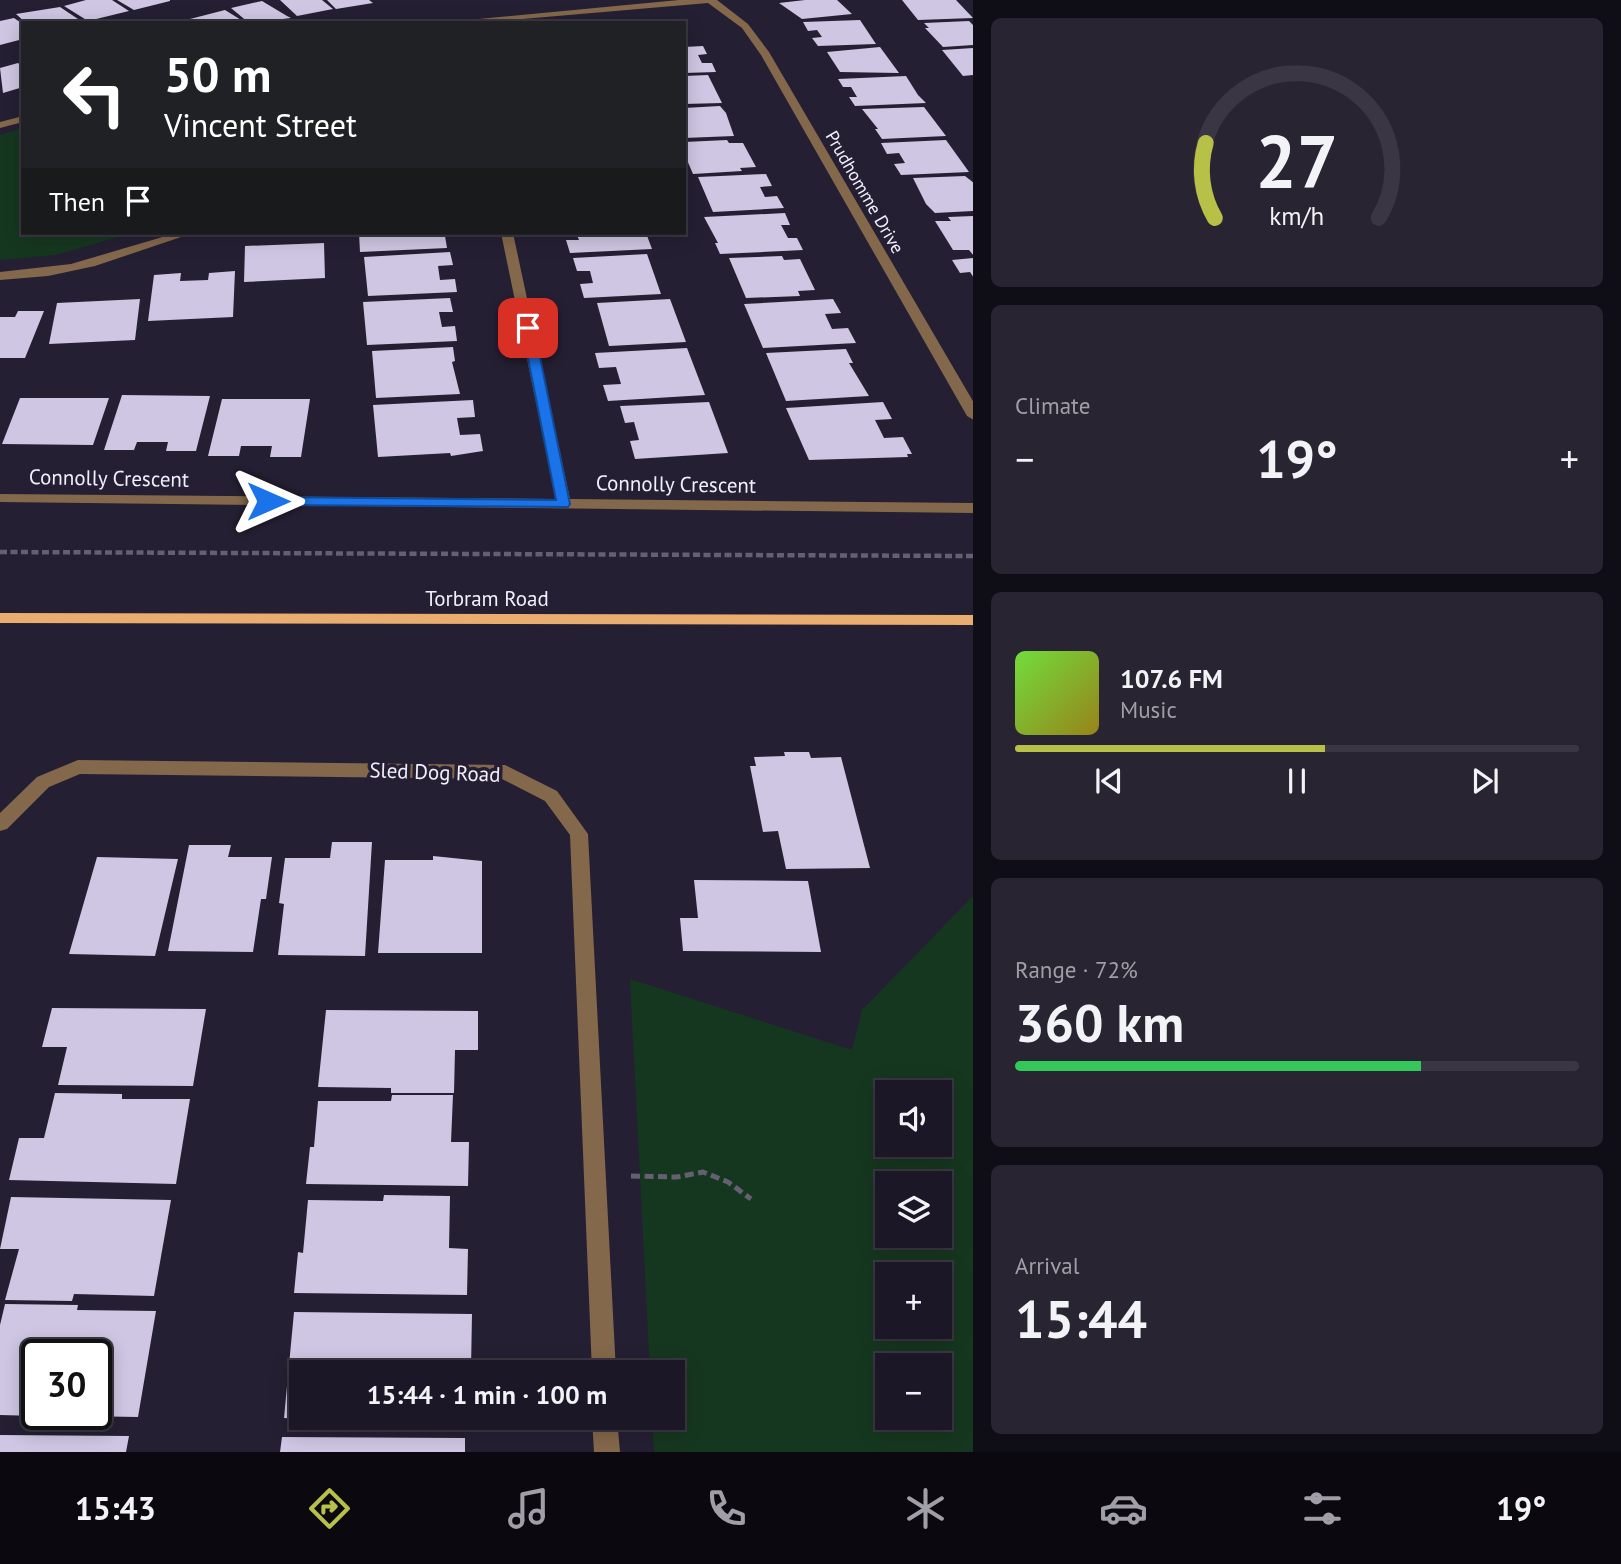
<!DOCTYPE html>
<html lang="en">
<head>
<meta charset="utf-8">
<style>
  :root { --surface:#1c1726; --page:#292432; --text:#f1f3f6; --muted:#a09fa7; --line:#3a3643; --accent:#b7c148 }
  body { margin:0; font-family:"PT Sans",sans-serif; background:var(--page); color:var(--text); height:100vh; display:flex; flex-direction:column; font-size:26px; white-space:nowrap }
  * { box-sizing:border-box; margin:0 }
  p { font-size:23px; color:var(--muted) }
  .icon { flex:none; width:38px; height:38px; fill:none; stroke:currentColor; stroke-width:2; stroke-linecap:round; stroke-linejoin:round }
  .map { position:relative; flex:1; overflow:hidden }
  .drawer { display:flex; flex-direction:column; gap:18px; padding:18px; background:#0f0d15; width:648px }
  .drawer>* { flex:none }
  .guide { position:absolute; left:21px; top:21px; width:665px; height:214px; border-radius:0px; box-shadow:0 4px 18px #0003,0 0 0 2px var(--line); background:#202124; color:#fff; overflow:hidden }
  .tools { position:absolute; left:875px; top:1080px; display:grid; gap:14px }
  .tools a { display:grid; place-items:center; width:77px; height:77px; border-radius:0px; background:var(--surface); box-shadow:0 4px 18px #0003,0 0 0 2px var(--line); font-size:35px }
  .speed { position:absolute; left:21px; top:1339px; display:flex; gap:14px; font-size:35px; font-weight:700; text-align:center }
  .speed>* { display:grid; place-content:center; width:91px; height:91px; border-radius:50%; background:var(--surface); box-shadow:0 4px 18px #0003,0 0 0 2px var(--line); line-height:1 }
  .speed .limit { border:4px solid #111; border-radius:10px; background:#fff; color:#111 }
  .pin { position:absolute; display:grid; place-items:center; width:60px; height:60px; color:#fff; margin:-30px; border-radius:14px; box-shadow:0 4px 10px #0006 }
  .me { position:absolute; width:77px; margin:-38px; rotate:90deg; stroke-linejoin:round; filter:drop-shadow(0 0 5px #0008) }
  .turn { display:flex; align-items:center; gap:24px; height:147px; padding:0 28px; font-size:32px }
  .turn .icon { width:91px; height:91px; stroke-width:2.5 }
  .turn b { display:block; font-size:49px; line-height:60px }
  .then { display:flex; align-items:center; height:66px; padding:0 28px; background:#0003; gap:14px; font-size:26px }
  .big { font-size:52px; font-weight:600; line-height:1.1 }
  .drawer .tile { flex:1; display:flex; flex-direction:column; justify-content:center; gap:10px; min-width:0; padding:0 24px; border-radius:10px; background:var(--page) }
  .drawer .dial { align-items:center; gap:0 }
  .dial svg { height:182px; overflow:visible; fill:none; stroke:var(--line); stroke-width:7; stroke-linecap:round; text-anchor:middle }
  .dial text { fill:var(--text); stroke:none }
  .song { display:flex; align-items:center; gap:21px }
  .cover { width:84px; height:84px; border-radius:10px; background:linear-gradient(135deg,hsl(100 70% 55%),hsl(50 70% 35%)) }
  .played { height:7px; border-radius:4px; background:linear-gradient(90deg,var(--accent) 55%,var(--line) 55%) }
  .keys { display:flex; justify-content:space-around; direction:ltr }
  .heat { display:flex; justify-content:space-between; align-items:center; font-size:38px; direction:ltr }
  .charge { height:10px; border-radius:5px; background:linear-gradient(90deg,#34c759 72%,var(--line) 0) }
  .trip { position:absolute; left:289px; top:1360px; width:396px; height:70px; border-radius:0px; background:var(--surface); box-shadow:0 4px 18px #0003,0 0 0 2px var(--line); font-weight:600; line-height:70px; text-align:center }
  .dock { display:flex; height:112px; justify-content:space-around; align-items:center; background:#0b090f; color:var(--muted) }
  .dock .icon { width:49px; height:49px }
  .dock .current { color:var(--accent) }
  .dock b { font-size:32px; color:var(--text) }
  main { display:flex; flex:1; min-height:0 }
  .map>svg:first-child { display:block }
</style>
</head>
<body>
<main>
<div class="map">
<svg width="974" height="1452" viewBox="0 0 974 1452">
  <rect width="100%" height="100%" fill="#251f33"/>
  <path fill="#16371f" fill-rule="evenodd" d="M 23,128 L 23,233 L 133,233 L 55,255 L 0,260 L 0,135 Z
    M 973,896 L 973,1452 L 654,1452 L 652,1418 L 672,1418 L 672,1372 L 650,1372 L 630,979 L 852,1050 L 862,1010 ZM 887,1092 L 940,1092 L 940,1144 L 887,1144 ZM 887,1183 L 940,1183 L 940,1236 L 887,1236 ZM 887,1274 L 940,1274 L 940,1326 L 887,1326 ZM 887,1365 L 940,1365 L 940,1418 L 887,1418 Z"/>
  <path fill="#cec6e2" d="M 86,0 L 112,0 L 129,11 L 88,21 L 64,6 Z
    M 117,0 L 170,0 L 170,1 L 134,10 Z
    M 280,0 L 322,0 L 333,9 L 297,16 Z
    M 327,0 L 369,0 L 373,3 L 336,9 Z
    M 805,0 L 837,0 L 852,14 L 802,19 L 779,3 Z
    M 902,0 L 956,0 L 973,18 L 918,20 Z
    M 262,1 L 287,16 L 291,18 L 249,23 L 231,8 Z
    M 60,7 L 84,23 L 26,23 L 16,14 Z
    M 225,10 L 246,23 L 197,23 L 190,19 Z
    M 14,18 L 23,24 L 23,39 L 0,45 L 0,21 Z
    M 860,20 L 876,44 L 818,46 L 812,38 L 822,37 L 817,30 L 808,31 L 803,22 Z
    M 969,21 L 974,26 L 974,45 L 943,47 L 925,28 L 929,28 L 924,23 Z
    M 703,46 L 707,54 L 698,55 L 702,63 L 712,63 L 716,72 L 684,73 L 684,47 Z
    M 880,47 L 899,73 L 840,72 L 827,52 Z
    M 974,48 L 974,75 L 963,76 L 942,50 Z
    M 18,63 L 23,67 L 23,87 L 3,93 L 0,68 Z
    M 708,75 L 722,103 L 684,104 L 684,76 Z
    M 906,76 L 918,95 L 926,103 L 855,106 L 849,97 L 857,97 L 851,87 L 843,87 L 838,79 Z
    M 720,106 L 726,113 L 734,136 L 684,138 L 684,108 Z
    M 924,107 L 946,136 L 882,139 L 875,129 L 878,129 L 862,109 Z
    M 727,140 L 729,143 L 743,143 L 756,167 L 740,168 L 742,171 L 693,174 L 684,153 L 684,142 Z
    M 946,140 L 969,172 L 901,175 L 894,164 L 905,163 L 899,153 L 887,154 L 881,143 Z
    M 766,174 L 772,186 L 760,187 L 765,197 L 777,196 L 784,208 L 713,212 L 698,177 Z
    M 965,176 L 974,183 L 974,211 L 935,213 L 926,204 L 913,178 Z
    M 785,213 L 790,225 L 781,225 L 788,238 L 797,238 L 803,250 L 720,254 L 715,243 L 718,243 L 704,217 Z
    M 974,216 L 974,256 L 969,250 L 953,250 L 935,221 L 951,221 L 948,217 Z
    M 359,233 L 429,233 L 429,236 L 445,236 L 447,248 L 360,252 Z
    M 576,233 L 646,233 L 652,249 L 570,253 L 566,240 L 579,240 Z
    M 324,243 L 325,278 L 244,282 L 245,246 Z
    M 450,252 L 453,265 L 438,266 L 440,280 L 455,279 L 457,292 L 368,296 L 364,257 Z
    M 647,254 L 661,294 L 584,298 L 580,284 L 593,283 L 590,271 L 577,271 L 573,258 Z
    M 782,256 L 784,260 L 800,259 L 815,290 L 798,291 L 800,296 L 746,298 L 729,258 Z
    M 974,258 L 974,278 L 970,272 L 960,273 L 952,260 Z
    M 235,271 L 233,317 L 148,321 L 154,275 L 181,273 L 180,281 L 208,280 L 209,273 Z
    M 450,298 L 453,312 L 439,312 L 442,327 L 455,326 L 457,341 L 367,345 L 363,302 Z
    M 140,299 L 135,340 L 49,344 L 57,303 Z
    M 670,299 L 686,342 L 609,346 L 597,303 Z
    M 833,299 L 841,313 L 825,314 L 832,329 L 848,328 L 856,343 L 763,348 L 744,304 Z
    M 18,311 L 44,311 L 25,358 L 0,358 L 0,317 L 15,317 Z
    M 453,347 L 455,361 L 452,362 L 460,394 L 376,398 L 372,351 Z
    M 687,348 L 705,395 L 608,401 L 603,385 L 621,384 L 616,367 L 599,368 L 595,353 Z
    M 846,349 L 853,363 L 849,363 L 869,396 L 786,401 L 766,353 Z
    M 122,395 L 210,396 L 196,451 L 166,451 L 168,442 L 137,442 L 134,450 L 104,450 Z
    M 20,398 L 109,398 L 93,445 L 2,444 Z
    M 222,399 L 310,399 L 301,457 L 270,457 L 272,446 L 241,446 L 239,456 L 208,456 Z
    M 473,400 L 475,417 L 457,418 L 460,435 L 480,434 L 483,451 L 451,456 L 450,453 L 378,457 L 373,405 Z
    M 709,402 L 728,453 L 635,459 L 630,441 L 639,440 L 634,422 L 625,423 L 620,406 Z
    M 883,402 L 892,419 L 875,420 L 884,438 L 903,437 L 912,454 L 907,454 L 908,457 L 809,460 L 786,408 Z
    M 784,752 L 809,752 L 811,758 L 841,757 L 870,868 L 786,869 L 778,831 L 763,832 L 750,766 L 756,766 L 754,757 L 785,756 Z
    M 332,842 L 372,842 L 365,956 L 278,955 L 284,904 L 279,903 L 285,858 L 330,858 Z
    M 189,845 L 231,845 L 228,857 L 272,857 L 266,899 L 261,899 L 253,952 L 168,951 Z
    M 433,856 L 482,861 L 482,953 L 378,953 L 385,860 L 433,860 Z
    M 97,857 L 178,859 L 155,956 L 69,954 Z
    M 694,880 L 808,881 L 821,952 L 683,951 L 680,918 L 698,918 Z
    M 52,1008 L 206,1009 L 193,1086 L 58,1085 L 67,1047 L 42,1047 Z
    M 326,1010 L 478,1011 L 478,1050 L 455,1050 L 454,1093 L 391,1093 L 391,1088 L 318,1087 Z
    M 55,1093 L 122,1094 L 122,1099 L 190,1099 L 176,1184 L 9,1180 L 19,1138 L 44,1138 Z
    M 392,1095 L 453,1095 L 451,1142 L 469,1142 L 468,1186 L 306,1184 L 310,1147 L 314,1147 L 318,1101 L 391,1101 Z
    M 384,1195 L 450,1196 L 449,1248 L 468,1249 L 467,1295 L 294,1293 L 298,1252 L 303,1253 L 308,1200 L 383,1201 Z
    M 11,1197 L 171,1200 L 154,1296 L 74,1294 L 72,1301 L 5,1300 L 19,1249 L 0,1249 Z
    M 5,1304 L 78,1305 L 77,1310 L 156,1311 L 138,1417 L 79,1416 L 96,1414 L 96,1354 L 37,1354 L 37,1416 L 0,1415 L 0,1325 Z
    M 294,1312 L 472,1314 L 471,1369 L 444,1369 L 444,1372 L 301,1372 L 301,1419 L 284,1418 Z
    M 372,1418 L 443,1418 L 442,1430 L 371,1428 Z
    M 0,1435 L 129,1436 L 126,1452 L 0,1452 Z
    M 282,1437 L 465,1438 L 465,1452 L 280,1452 Z"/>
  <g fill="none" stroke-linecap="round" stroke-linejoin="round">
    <path stroke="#645f71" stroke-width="4.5" stroke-dasharray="7 3.5" stroke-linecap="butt" d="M 0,552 L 974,556"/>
    <path stroke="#645f71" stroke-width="5" stroke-dasharray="9 4.5" stroke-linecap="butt" d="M 631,1176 L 677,1177 L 703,1172 L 728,1182 L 751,1199"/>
    <path fill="#84684b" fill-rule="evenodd" d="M 679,0 L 717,0 L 748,24 L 769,52 L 974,403 L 974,420 L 967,416 L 761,55 L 742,28 L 708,3 L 477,23 L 436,23 Z
      M 23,116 L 23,122 L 0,128 L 0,122 Z
      M 176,233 L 193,233 L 95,266 L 48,276 L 0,280 L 0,272 L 71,264 Z
      M 501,233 L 513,233 L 570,499 L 974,503 L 974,513 L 0,502 L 0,494 L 556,499 Z
      M 78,760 L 505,765 L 557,791 L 588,834 L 616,1372 L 592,1372 L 570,835 L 545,801 L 502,779 L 80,774 L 49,787 L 7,829 L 0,831 L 0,813 L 37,777 Z
      M 592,1418 L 617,1418 L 620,1452 L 594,1452 Z"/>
    <path fill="#e8ad6f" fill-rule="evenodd" d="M 0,613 L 974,615 L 974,625 L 0,623 Z"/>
  </g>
  <path fill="#1a73e8" stroke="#114b97" stroke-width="2" d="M 528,325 L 534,328 L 570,504 L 568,507 L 268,505 L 261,501 L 268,497 L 556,500 L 522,328 Z"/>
  <g text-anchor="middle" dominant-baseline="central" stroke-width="7" stroke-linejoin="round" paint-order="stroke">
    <g font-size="18" fill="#f2eefc" stroke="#251f33">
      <text transform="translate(865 192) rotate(60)">Prudhomme Drive</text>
    </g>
    <g font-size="21" fill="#f2eefc" stroke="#251f33">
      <text transform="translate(109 478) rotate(1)">Connolly Crescent</text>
      <text transform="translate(676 484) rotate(1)">Connolly Crescent</text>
      <text x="487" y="598">Torbram Road</text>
      <text transform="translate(435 772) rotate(2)">Sled Dog Road</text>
    </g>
  </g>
</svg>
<div class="tools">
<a><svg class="icon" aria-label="sound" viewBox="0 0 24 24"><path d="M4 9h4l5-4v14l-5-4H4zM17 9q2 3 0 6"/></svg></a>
<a><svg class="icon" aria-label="layers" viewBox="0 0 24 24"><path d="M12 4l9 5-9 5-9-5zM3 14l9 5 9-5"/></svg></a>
<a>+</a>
<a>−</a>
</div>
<div class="speed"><div class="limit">30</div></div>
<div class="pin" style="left:528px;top:328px;background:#d93025"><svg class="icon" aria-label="arrive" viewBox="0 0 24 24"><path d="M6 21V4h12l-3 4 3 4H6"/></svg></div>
<svg class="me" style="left:268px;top:501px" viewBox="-20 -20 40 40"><path d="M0-17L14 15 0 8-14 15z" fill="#1a73e8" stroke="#fff" stroke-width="4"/></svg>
<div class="trip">15:44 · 1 min · 100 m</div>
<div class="guide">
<div class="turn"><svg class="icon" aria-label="left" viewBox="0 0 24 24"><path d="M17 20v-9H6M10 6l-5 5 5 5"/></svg><div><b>50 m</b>Vincent Street</div></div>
<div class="then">Then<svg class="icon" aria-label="arrive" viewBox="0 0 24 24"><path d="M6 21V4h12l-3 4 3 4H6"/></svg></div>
</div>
</div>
<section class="drawer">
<div class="tile dial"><svg viewBox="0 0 100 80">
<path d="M14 69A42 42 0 1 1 86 69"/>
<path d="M14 69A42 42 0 0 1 10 36" stroke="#b7c148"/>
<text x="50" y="56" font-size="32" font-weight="700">27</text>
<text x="50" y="72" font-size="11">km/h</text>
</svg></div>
<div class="tile"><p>Climate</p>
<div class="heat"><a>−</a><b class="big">19°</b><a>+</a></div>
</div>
<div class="tile">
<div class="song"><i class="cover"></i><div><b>107.6 FM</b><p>Music</p></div></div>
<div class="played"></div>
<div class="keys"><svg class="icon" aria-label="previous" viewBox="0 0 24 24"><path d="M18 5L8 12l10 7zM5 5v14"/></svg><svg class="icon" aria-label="pause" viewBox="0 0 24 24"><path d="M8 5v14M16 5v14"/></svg><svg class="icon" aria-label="next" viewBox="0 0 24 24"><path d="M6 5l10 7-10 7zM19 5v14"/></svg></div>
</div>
<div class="tile"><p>Range · 72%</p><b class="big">360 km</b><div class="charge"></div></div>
<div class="tile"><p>Arrival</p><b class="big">15:44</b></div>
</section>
</main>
<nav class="dock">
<b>15:43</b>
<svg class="icon current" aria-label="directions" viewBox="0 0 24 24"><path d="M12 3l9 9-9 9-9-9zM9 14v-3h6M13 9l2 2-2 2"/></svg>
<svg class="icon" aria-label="music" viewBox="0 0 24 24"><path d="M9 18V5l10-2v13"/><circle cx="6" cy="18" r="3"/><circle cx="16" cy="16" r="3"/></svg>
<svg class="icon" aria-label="phone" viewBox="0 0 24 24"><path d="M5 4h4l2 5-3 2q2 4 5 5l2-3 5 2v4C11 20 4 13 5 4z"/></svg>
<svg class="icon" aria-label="climate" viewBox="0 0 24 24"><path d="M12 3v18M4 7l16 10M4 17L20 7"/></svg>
<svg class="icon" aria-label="car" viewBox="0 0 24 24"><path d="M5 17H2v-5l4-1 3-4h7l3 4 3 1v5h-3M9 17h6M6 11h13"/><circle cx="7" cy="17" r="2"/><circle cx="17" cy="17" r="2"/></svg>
<svg class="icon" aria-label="filters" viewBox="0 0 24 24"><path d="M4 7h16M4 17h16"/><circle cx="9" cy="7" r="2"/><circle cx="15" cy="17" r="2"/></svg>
<b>19°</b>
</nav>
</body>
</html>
